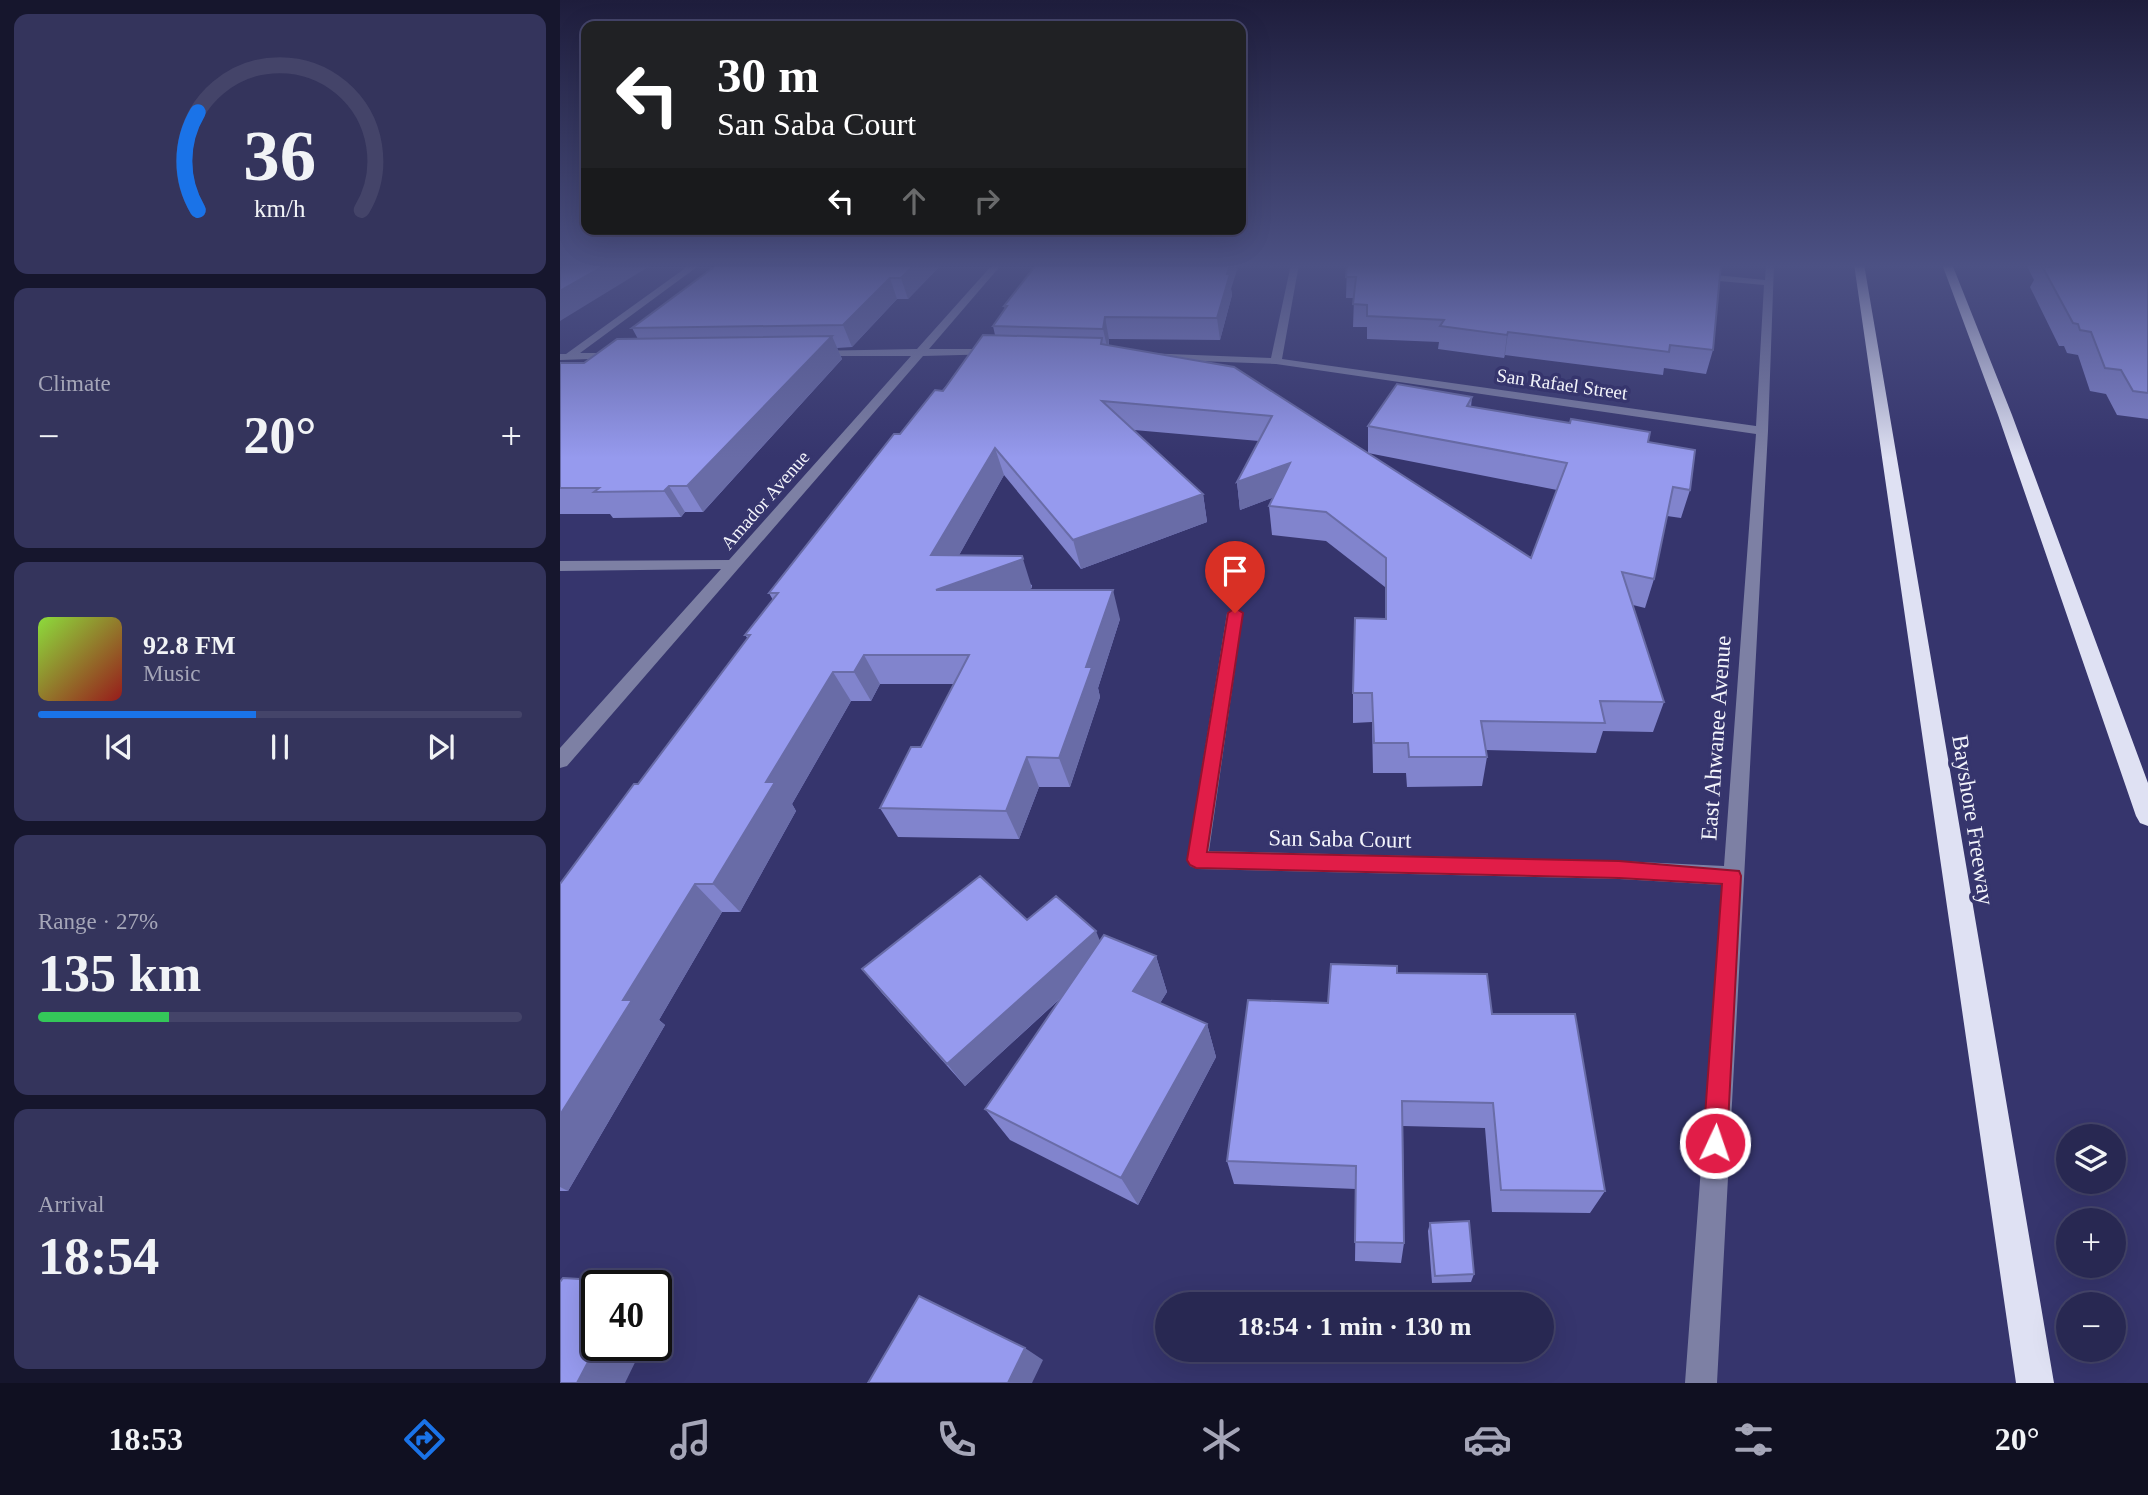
<!DOCTYPE html>
<html lang="en">
<head>
<meta charset="utf-8">
<style>
  :root { --surface:#282852; --page:#34345c; --text:#f1f3f6; --muted:#a5a6b8; --line:#444469; --accent:#1a73e8 }
  body { margin:0; font-family:Georgia,serif; background:var(--page); color:var(--text); height:100vh; display:flex; flex-direction:column; font-size:26px; white-space:nowrap }
  * { box-sizing:border-box; margin:0 }
  p { font-size:23px; color:var(--muted) }
  .icon { flex:none; width:38px; height:38px; fill:none; stroke:currentColor; stroke-width:2; stroke-linecap:round; stroke-linejoin:round }
  .map { position:relative; flex:1; overflow:hidden }
  .panel { display:flex; flex-direction:column; gap:14px; padding:14px; background:#16162d; width:560px }
  .panel>* { flex:none }
  .banner { position:absolute; left:21px; top:21px; width:665px; height:214px; border-radius:14px; box-shadow:0 7px 28px #0002,0 0 0 2px var(--line); background:#202124; color:#fff; overflow:hidden }
  .buttons { position:absolute; left:1496px; top:1124px; display:grid; gap:14px }
  .buttons a { display:grid; place-items:center; width:70px; height:70px; border-radius:50%; background:var(--surface); box-shadow:0 7px 28px #0002,0 0 0 2px var(--line); font-size:35px }
  .speed { position:absolute; left:21px; top:1270px; display:flex; gap:14px; font-size:35px; font-weight:700; text-align:center }
  .speed>* { display:grid; place-content:center; width:91px; height:91px; border-radius:50%; background:var(--surface); box-shadow:0 7px 28px #0002,0 0 0 2px var(--line); line-height:1 }
  .speed .limit { border:4px solid #111; border-radius:10px; background:#fff; color:#111 }
  .pin { position:absolute; display:grid; place-items:center; width:60px; height:60px; color:#fff; margin:-72px -30px; border-radius:50% 50% 50% 0; rotate:-45deg; box-shadow:0 0 7px #0007 }
  .pin .icon { rotate:45deg }
  .me { position:absolute; width:77px; margin:-38px; rotate:3deg; stroke-linejoin:round; filter:drop-shadow(0 0 5px #0008) }
  .turn { display:flex; align-items:center; gap:24px; height:147px; padding:0 21px; font-size:32px }
  .turn .icon { width:91px; height:91px; stroke-width:2.5 }
  .turn b { display:block; font-size:49px; line-height:60px }
  .lanes { display:flex; align-items:center; height:66px; padding:0 21px; background:#0003; justify-content:center; gap:35px; direction:ltr }
  .lanes .off { opacity:.35 }
  .big { font-size:52px; font-weight:800; line-height:1.1 }
  .panel .card { flex:1; display:flex; flex-direction:column; justify-content:center; gap:10px; min-width:0; padding:0 24px; border-radius:14px; background:var(--page) }
  .panel .dial { align-items:center; gap:0 }
  .dial svg { height:182px; overflow:visible; fill:none; stroke:var(--line); stroke-width:7; stroke-linecap:round; text-anchor:middle }
  .dial text { fill:var(--text); stroke:none }
  .song { display:flex; align-items:center; gap:21px }
  .cover { width:84px; height:84px; border-radius:10px; background:linear-gradient(135deg,hsl(90 70% 55%),hsl(0 70% 35%)) }
  .played { height:7px; border-radius:4px; background:linear-gradient(90deg,var(--accent) 45%,var(--line) 45%) }
  .keys { display:flex; justify-content:space-around; direction:ltr }
  .heat { display:flex; justify-content:space-between; align-items:center; font-size:38px; direction:ltr }
  .charge { height:10px; border-radius:5px; background:linear-gradient(90deg,#34c759 27%,var(--line) 0) }
  .trip { position:absolute; left:595px; top:1292px; width:399px; height:70px; border-radius:35px; background:var(--surface); box-shadow:0 7px 28px #0002,0 0 0 2px var(--line); font-weight:800; line-height:70px; text-align:center }
  .tab-bar { display:flex; height:112px; justify-content:space-around; align-items:center; background:#101021; color:var(--muted) }
  .tab-bar .icon { width:49px; height:49px }
  .tab-bar .selected { color:var(--accent) }
  .tab-bar b { font-size:32px; color:var(--text) }
  main { display:flex; flex:1; min-height:0 }
  .map>svg:first-child { display:block }
</style>
</head>
<body>
<main>
<section class="panel">
<div class="card dial"><svg viewBox="0 0 100 80">
<path d="M14 69A42 42 0 1 1 86 69"/>
<path d="M14 69A42 42 0 0 1 14 26" stroke="#1a73e8"/>
<text x="50" y="56" font-size="32" font-weight="700">36</text>
<text x="50" y="72" font-size="11">km/h</text>
</svg></div>
<div class="card"><p>Climate</p>
<div class="heat"><a>−</a><b class="big">20°</b><a>+</a></div>
</div>
<div class="card">
<div class="song"><i class="cover"></i><div><b>92.8 FM</b><p>Music</p></div></div>
<div class="played"></div>
<div class="keys"><svg class="icon" aria-label="previous" viewBox="0 0 24 24"><path d="M18 5L8 12l10 7zM5 5v14"/></svg><svg class="icon" aria-label="pause" viewBox="0 0 24 24"><path d="M8 5v14M16 5v14"/></svg><svg class="icon" aria-label="next" viewBox="0 0 24 24"><path d="M6 5l10 7-10 7zM19 5v14"/></svg></div>
</div>
<div class="card"><p>Range · 27%</p><b class="big">135 km</b><div class="charge"></div></div>
<div class="card"><p>Arrival</p><b class="big">18:54</b></div>
</section>
<div class="map">
<svg width="1588" height="1383" viewBox="0 0 1588 1383">
  <rect width="100%" height="100%" fill="#36356d"/>
  <g fill="none" stroke-linecap="round" stroke-linejoin="round">
    <path fill="#7d80a4" fill-rule="evenodd" d="M 131,264 L 141,264 L 20,353 L 56,353 L 61,356 L 60,358 L 0,360 L 0,354 L 6,354 Z
      M 433,264 L 442,264 L 369,349 L 434,349 L 439,352 L 438,354 L 363,356 L 7,766 L 0,768 L 0,748 L 161,569 L 0,571 L 0,561 L 169,560 L 351,356 L 255,356 L 250,353 L 251,351 L 357,349 Z
      M 731,264 L 739,264 L 722,359 L 1196,426 L 1204,285 L 1137,279 L 1132,276 L 1137,273 L 1205,280 L 1206,264 L 1214,264 L 1208,431 L 1157,1383 L 1125,1383 L 1162,885 L 1059,879 L 637,869 L 630,866 L 627,860 L 667,613 L 675,608 L 683,613 L 649,851 L 1059,861 L 1164,866 L 1196,434 L 716,364 L 584,359 L 579,356 L 584,353 L 711,358 Z"/>
    <path fill="#dfe1f3" fill-rule="evenodd" d="M 1294,264 L 1304,264 L 1494,1383 L 1456,1383 Z
      M 1382,264 L 1392,264 L 1452,415 L 1588,783 L 1588,826 L 1580,823 L 1576,816 L 1438,415 Z"/>
  </g>
  <path fill="#8184cd" d="M 382,264 L 348,299 L 337,299 L 292,347 L 277,348 L 282,359 L 143,512 L 125,512 L 121,517 L 53,518 L 50,514 L 0,514 L 0,363 L 24,363 L 78,339 L 72,328 Z
    M 787,264 L 1153,350 L 1146,374 L 1104,368 L 1103,375 L 945,355 L 944,358 L 878,349 L 879,342 L 807,339 L 807,327 L 793,327 L 794,298 L 786,298 Z
    M 1466,264 L 1588,264 L 1588,419 L 1557,415 L 1546,394 L 1530,391 L 1518,355 L 1507,353 L 1504,346 L 1499,346 L 1470,287 L 1474,280 Z
    M 671,289 L 672,295 L 660,340 L 549,339 L 549,346 L 674,367 L 971,558 L 997,490 L 808,453 L 808,426 L 912,397 L 911,407 L 1088,442 L 1130,490 L 1121,518 L 1107,516 L 1094,579 L 1085,608 L 1073,605 L 1104,702 L 1093,732 L 1043,731 L 1036,753 L 926,750 L 927,757 L 922,786 L 847,787 L 846,773 L 813,773 L 812,722 L 793,723 L 793,693 L 825,619 L 825,587 L 766,541 L 712,535 L 709,506 L 714,497 L 680,510 L 677,482 L 699,441 L 574,430 L 643,494 L 647,522 L 521,569 L 444,475 L 399,555 L 472,585 L 472,588 L 466,590 L 560,619 L 538,688 L 540,697 L 510,787 L 479,787 L 459,839 L 338,837 L 320,808 L 361,747 L 394,684 L 320,684 L 311,701 L 291,701 L 232,804 L 236,811 L 180,912 L 162,912 L 99,1020 L 105,1025 L 8,1191 L 0,1191 L 0,884 L 78,784 L 188,639 L 185,635 L 213,600 L 209,593 L 340,434 L 435,335 L 433,326 L 445,309 L 444,306 Z
    M 467,920 L 596,956 L 607,992 L 600,1003 L 647,1024 L 656,1057 L 578,1205 L 450,1140 L 425,1109 L 502,997 L 405,1086 L 322,993 L 302,969 Z
    M 768,1003 L 932,1014 L 1045,1191 L 1030,1213 L 932,1212 L 925,1128 L 843,1126 L 844,1243 L 841,1263 L 795,1261 L 796,1189 L 674,1184 L 667,1161 Z
    M 870,1223 L 914,1274 L 911,1282 L 872,1283 L 868,1231 Z"/>
  <path fill="#696ca7" d="M 47,264 L 93,264 L 0,321 L 0,291 Z
    M 355,264 L 382,264 L 348,299 L 341,278 Z
    M 670,264 L 679,264 L 671,289 L 672,295 L 660,340 L 657,318 Z
    M 330,278 L 337,299 L 292,347 L 283,325 Z
    M 545,317 L 549,339 L 548,351 L 543,329 Z
    M 948,332 L 945,355 L 944,358 L 947,335 Z
    M 272,336 L 282,359 L 143,512 L 127,486 Z
    M 435,448 L 444,475 L 383,584 L 371,555 Z
    M 730,463 L 731,491 L 680,510 L 677,482 Z
    M 109,486 L 125,512 L 121,517 L 104,491 Z
    M 643,494 L 647,522 L 521,569 L 513,540 Z
    M 462,556 L 472,588 L 388,619 L 376,590 Z
    M 553,590 L 560,619 L 538,688 L 540,697 L 510,787 L 499,758 L 526,667 Z
    M 304,655 L 320,684 L 311,701 L 294,672 Z
    M 273,672 L 291,701 L 232,804 L 236,811 L 180,912 L 153,884 L 206,782 Z
    M 467,757 L 479,787 L 459,839 L 446,811 Z
    M 135,884 L 162,912 L 99,1020 L 105,1025 L 8,1191 L 0,1187 L 0,1115 L 63,1000 Z
    M 536,931 L 546,956 L 405,1086 L 387,1064 Z
    M 596,956 L 607,992 L 586,1026 L 573,991 Z
    M 647,1024 L 656,1057 L 578,1205 L 561,1178 Z
    M 70,1282 L 81,1286 L 68,1286 Z
    M 96,1292 L 108,1297 L 96,1319 Z
    M 37,1346 L 83,1346 L 65,1383 L 17,1383 Z
    M 465,1348 L 483,1360 L 472,1383 L 448,1383 Z"/>
  <path fill="#969aee" stroke="#696ca7" stroke-width="2" d="M 0,264 L 47,264 L 0,291 Z
    M 158,264 L 355,264 L 341,278 L 330,278 L 283,325 L 72,328 Z
    M 477,264 L 670,264 L 667,274 L 670,274 L 657,318 L 545,317 L 543,329 L 433,326 L 447,306 L 444,306 Z
    M 787,264 L 1161,264 L 1153,350 L 1110,345 L 1109,352 L 948,332 L 947,335 L 880,326 L 884,320 L 807,316 L 807,305 L 793,304 L 796,277 L 786,277 Z
    M 1488,264 L 1588,264 L 1588,393 L 1573,391 L 1561,370 L 1545,368 L 1531,332 L 1520,330 L 1518,324 L 1513,323 L 1482,266 L 1490,267 Z
    M 423,335 L 542,338 L 541,344 L 674,367 L 971,558 L 1007,463 L 808,426 L 837,384 L 912,397 L 907,406 L 1010,423 L 1011,419 L 1090,432 L 1088,442 L 1135,450 L 1130,490 L 1113,487 L 1094,579 L 1062,572 L 1104,702 L 1040,701 L 1045,723 L 921,721 L 927,757 L 849,757 L 848,743 L 814,743 L 812,693 L 793,693 L 795,618 L 826,619 L 826,558 L 766,512 L 709,506 L 730,463 L 677,482 L 712,416 L 542,401 L 643,494 L 513,540 L 435,448 L 371,555 L 462,556 L 463,559 L 376,590 L 553,590 L 526,667 L 532,667 L 499,758 L 467,757 L 446,811 L 320,808 L 351,747 L 361,747 L 409,655 L 304,655 L 294,672 L 273,672 L 206,782 L 215,782 L 153,884 L 135,884 L 63,1000 L 72,1000 L 0,1115 L 0,884 L 74,784 L 78,784 L 190,635 L 185,635 L 218,593 L 209,593 L 334,434 L 340,434 L 375,390 L 383,391 Z
    M 272,336 L 127,486 L 109,486 L 104,491 L 34,492 L 39,488 L 0,488 L 0,363 L 24,363 L 57,339 Z
    M 420,876 L 467,920 L 496,896 L 536,931 L 387,1064 L 302,969 Z
    M 544,935 L 596,956 L 573,991 L 647,1024 L 561,1178 L 425,1109 Z
    M 771,964 L 837,966 L 837,973 L 927,974 L 932,1014 L 1015,1014 L 1045,1191 L 941,1190 L 933,1103 L 842,1101 L 844,1243 L 795,1242 L 796,1166 L 667,1161 L 688,1000 L 768,1003 Z
    M 909,1221 L 914,1274 L 875,1276 L 870,1223 Z
    M 3,1278 L 70,1282 L 68,1286 L 37,1286 L 37,1345 L 17,1383 L 0,1383 L 0,1282 Z
    M 359,1296 L 465,1348 L 448,1383 L 308,1383 Z"/>
  <linearGradient id="sky" x2="0" y2="1"><stop stop-color="#1e1d3c"/><stop offset="0.58" stop-color="#4c5184"/><stop offset="1" stop-color="#4c5184" stop-opacity="0"/></linearGradient>
  <rect width="1588" height="458" fill="url(#sky)"/>
  <path fill="#e11d48" stroke="#92132f" stroke-width="2" d="M 675,608 L 683,613 L 647,852 L 1059,861 L 1179,871 L 1181,876 L 1167,1143 L 1164,1152 L 1155,1155 L 1147,1152 L 1143,1143 L 1162,884 L 1059,878 L 636,868 L 630,865 L 627,860 L 668,613 Z"/>
  <g text-anchor="middle" dominant-baseline="central" stroke-width="7" stroke-linejoin="round" paint-order="stroke">
    <g font-size="19" fill="#f3f4fb" stroke="#36356d">
      <text transform="translate(1002 384) rotate(8)">San Rafael Street</text>
      <text transform="translate(205 500) rotate(-49)">Amador Avenue</text>
    </g>
    <g font-size="23" fill="#f3f4fb" stroke="#36356d">
      <text transform="translate(1156 738) rotate(-86)">East Ahwanee Avenue</text>
      <text transform="translate(1413 820) rotate(81)">Bayshore Freeway</text>
      <text transform="translate(780 839) rotate(1)">San Saba Court</text>
    </g>
  </g>
</svg>
<div class="buttons">
<a><svg class="icon" aria-label="layers" viewBox="0 0 24 24"><path d="M12 4l9 5-9 5-9-5zM3 14l9 5 9-5"/></svg></a>
<a>+</a>
<a>−</a>
</div>
<div class="speed"><div class="limit">40</div></div>
<div class="pin" style="left:675px;top:613px;background:#d93025"><svg class="icon" aria-label="arrive" viewBox="0 0 24 24"><path d="M6 21V4h12l-3 4 3 4H6"/></svg></div>
<svg class="me" style="left:1155px;top:1143px" viewBox="-20 -20 40 40"><circle r="17" fill="#e11d48" stroke="#fff" stroke-width="3"/><path d="M0-11L8 9 0 5-8 9z" fill="#fff"/></svg>
<div class="trip">18:54 · 1 min · 130 m</div>
<div class="banner">
<div class="turn"><svg class="icon" aria-label="left" viewBox="0 0 24 24"><path d="M17 20v-9H6M10 6l-5 5 5 5"/></svg><div><b>30 m</b>San Saba Court</div></div>
<div class="lanes"><svg class="icon" aria-label="left" viewBox="0 0 24 24"><path d="M17 20v-9H6M10 6l-5 5 5 5"/></svg><svg class="icon off" aria-label="ahead" viewBox="0 0 24 24"><path d="M12 20V5M6 11l6-6 6 6"/></svg><svg class="icon off" aria-label="right" viewBox="0 0 24 24"><path d="M7 20v-9h11M14 6l5 5-5 5"/></svg></div>
</div>
</div>
</main>
<nav class="tab-bar">
<b>18:53</b>
<svg class="icon selected" aria-label="directions" viewBox="0 0 24 24"><path d="M12 3l9 9-9 9-9-9zM9 14v-3h6M13 9l2 2-2 2"/></svg>
<svg class="icon" aria-label="music" viewBox="0 0 24 24"><path d="M9 18V5l10-2v13"/><circle cx="6" cy="18" r="3"/><circle cx="16" cy="16" r="3"/></svg>
<svg class="icon" aria-label="phone" viewBox="0 0 24 24"><path d="M5 4h4l2 5-3 2q2 4 5 5l2-3 5 2v4C11 20 4 13 5 4z"/></svg>
<svg class="icon" aria-label="climate" viewBox="0 0 24 24"><path d="M12 3v18M4 7l16 10M4 17L20 7"/></svg>
<svg class="icon" aria-label="car" viewBox="0 0 24 24"><path d="M5 17H2v-5l4-1 3-4h7l3 4 3 1v5h-3M9 17h6M6 11h13"/><circle cx="7" cy="17" r="2"/><circle cx="17" cy="17" r="2"/></svg>
<svg class="icon" aria-label="filters" viewBox="0 0 24 24"><path d="M4 7h16M4 17h16"/><circle cx="9" cy="7" r="2"/><circle cx="15" cy="17" r="2"/></svg>
<b>20°</b>
</nav>
</body>
</html>
